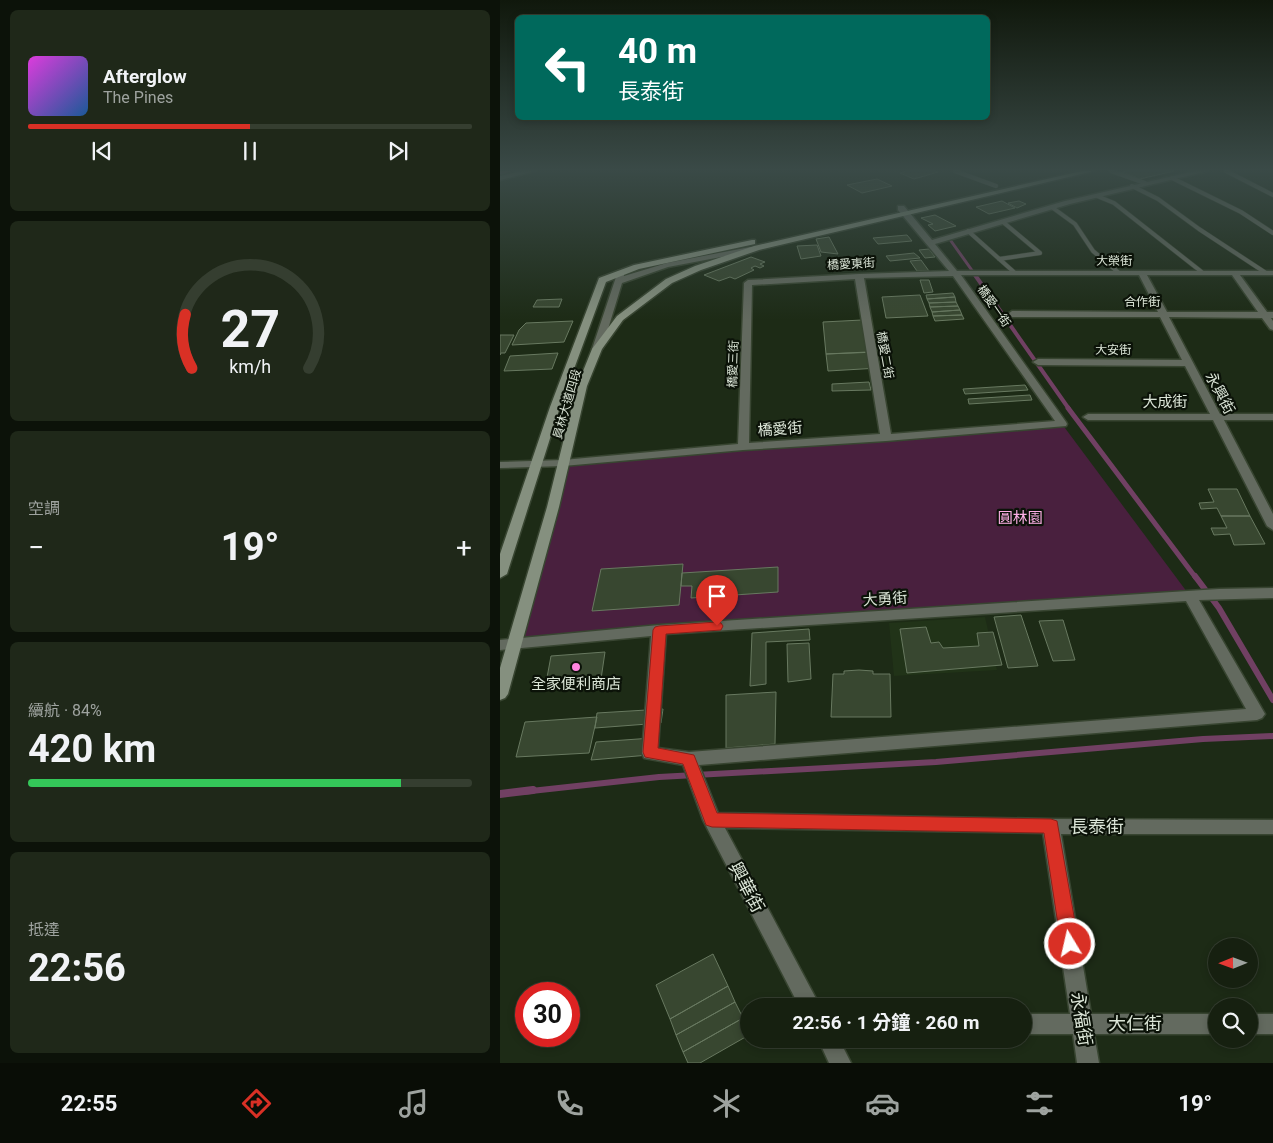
<!DOCTYPE html>
<html lang="zh-TW">
<head>
<meta charset="utf-8">
<style>
  :root { --surface:#162010; --page:#1f2819; --text:#f1f3f6; --muted:#9ea39f; --line:#353e30; --accent:#d93025 }
  body { margin:0; font-family:Roboto,"Noto Sans TC",sans-serif; background:var(--page); color:var(--text); height:100vh; display:flex; flex-direction:column; font-size:19px; white-space:nowrap }
  * { box-sizing:border-box; margin:0 }
  p { font-size:16px; color:var(--muted) }
  .icon { flex:none; width:28px; height:28px; fill:none; stroke:currentColor; stroke-width:2; stroke-linecap:round; stroke-linejoin:round }
  .map { position:relative; flex:1; overflow:hidden }
  .panel { display:flex; flex-direction:column; gap:10px; padding:10px; background:#0c1209; width:500px }
  .panel>* { flex:none }
  .guide { position:absolute; left:15px; top:15px; width:475px; height:105px; border-radius:8px; box-shadow:0 2px 8px #0003,0 0 0 1px var(--line); background:#00695c; color:#fff; overflow:hidden }
  .needle { width:32px; rotate:269deg }
  .fabs { position:absolute; left:708px; top:938px; display:grid; gap:10px }
  .fabs a { display:grid; place-items:center; width:50px; height:50px; border-radius:50%; background:var(--surface); box-shadow:0 2px 8px #0003,0 0 0 1px var(--line); font-size:25px }
  .speed { position:absolute; left:15px; top:982px; display:flex; gap:10px; font-size:25px; font-weight:700; text-align:center }
  .speed>* { display:grid; place-content:center; width:65px; height:65px; border-radius:50%; background:var(--surface); box-shadow:0 2px 8px #0003,0 0 0 1px var(--line); line-height:1 }
  .speed .limit { border:8px solid #d22; background:#fff; color:#111 }
  .pin { position:absolute; display:grid; place-items:center; width:42px; height:42px; color:#fff; margin:-51px -21px; border-radius:50% 50% 50% 0; rotate:-45deg; box-shadow:0 0 5px #0007 }
  .pin .icon { rotate:45deg }
  .me { position:absolute; width:55px; margin:-28px; rotate:351deg; stroke-linejoin:round; filter:drop-shadow(0 0 4px #0008) }
  .turn { display:flex; align-items:center; gap:18px; height:105px; padding:0 20px; font-size:22px }
  .turn .icon { width:65px; height:65px; stroke-width:2.5 }
  .turn b { display:block; font-size:35px; line-height:42px }
  .big { font-size:38px; font-weight:700; line-height:1.1 }
  .panel .tile { flex:1; display:flex; flex-direction:column; justify-content:center; gap:8px; min-width:0; padding:0 18px; border-radius:8px; background:var(--page) }
  .panel .dial { align-items:center; gap:0 }
  .dial svg { height:130px; overflow:visible; fill:none; stroke:var(--line); stroke-width:7; stroke-linecap:round; text-anchor:middle }
  .dial text { fill:var(--text); stroke:none }
  .song { display:flex; align-items:center; gap:15px }
  .cover { width:60px; height:60px; border-radius:8px; background:linear-gradient(135deg,hsl(300 70% 55%),hsl(210 70% 35%)) }
  .played { height:5px; border-radius:2px; background:linear-gradient(90deg,var(--accent) 50%,var(--line) 50%) }
  .keys { display:flex; justify-content:space-around; direction:ltr }
  .heat { display:flex; justify-content:space-between; align-items:center; font-size:28px; direction:ltr }
  .charge { height:8px; border-radius:4px; background:linear-gradient(90deg,#34c759 84%,var(--line) 0) }
  .trip { position:absolute; left:240px; top:998px; width:292px; height:50px; border-radius:25px; background:var(--surface); box-shadow:0 2px 8px #0003,0 0 0 1px var(--line); font-weight:700; line-height:50px; text-align:center }
  .menu { display:flex; height:80px; justify-content:space-around; align-items:center; background:#090d06; color:var(--muted) }
  .menu .icon { width:35px; height:35px }
  .menu .active { color:var(--accent) }
  .menu b { font-size:22px; color:var(--text) }
  main { display:flex; flex:1; min-height:0 }
  .map>svg:first-child { display:block }
</style>
</head>
<body>
<main>
<section class="panel">
<div class="tile">
<div class="song"><i class="cover"></i><div><b>Afterglow</b><p>The Pines</p></div></div>
<div class="played"></div>
<div class="keys"><svg class="icon" aria-label="previous" viewBox="0 0 24 24"><path d="M18 5L8 12l10 7zM5 5v14"/></svg><svg class="icon" aria-label="pause" viewBox="0 0 24 24"><path d="M8 5v14M16 5v14"/></svg><svg class="icon" aria-label="next" viewBox="0 0 24 24"><path d="M6 5l10 7-10 7zM19 5v14"/></svg></div>
</div>
<div class="tile dial"><svg viewBox="0 0 100 80">
<path d="M14 69A42 42 0 1 1 86 69"/>
<path d="M14 69A42 42 0 0 1 10 36" stroke="#d93025"/>
<text x="50" y="56" font-size="32" font-weight="700">27</text>
<text x="50" y="72" font-size="11">km/h</text>
</svg></div>
<div class="tile"><p>空調</p>
<div class="heat"><a>−</a><b class="big">19°</b><a>+</a></div>
</div>
<div class="tile"><p>續航 · 84%</p><b class="big">420 km</b><div class="charge"></div></div>
<div class="tile"><p>抵達</p><b class="big">22:56</b></div>
</section>
<div class="map">
<svg width="773" height="1063" viewBox="0 0 773 1063">
  <rect width="100%" height="100%" fill="#1d2b16"/>
  <path fill="#213318" d="M 485,617 L 497,670 L 394,676 L 389,623 Z"/>
  <path fill="#49203e" d="M 562,424 L 690,596 L 14,644 L 63,463 Z"/>
  <g fill="none" stroke-linecap="round" stroke-linejoin="round">
    <path stroke="#714063" stroke-width="3" d="M 451,241 L 476,276"/>
    <path stroke="#714063" stroke-width="4" d="M 475,275 L 569,409"/>
    <path stroke="#714063" stroke-width="5" d="M 568,408 L 696,578"/>
    <path stroke="#714063" stroke-width="6" d="M 695,576 L 719,608 L 773,700
      M 22,792 L 159,777 L 436,762 L 703,739 L 773,736"/>
    <path stroke="#714063" stroke-width="8" d="M 0,794 L 33,790"/>
    <path fill="#714063" fill-rule="evenodd" d="M 0,171 L 12,171 L 0,176 Z"/>
  </g>
  <path fill="#384730" stroke="#687960" d="M 407,171 L 435,171 L 438,172 L 414,179 L 400,173 Z
    M 627,171 L 674,171 L 640,179 L 622,172 Z
    M 377,179 L 392,186 L 362,193 L 347,185 Z
    M 502,201 L 515,208 L 489,214 L 476,207 Z
    M 519,201 L 526,204 L 517,208 L 508,203 Z
    M 435,215 L 456,226 L 435,231 L 428,225 L 433,224 L 421,218 Z
    M 407,235 L 412,241 L 378,244 L 373,238 Z
    M 329,237 L 338,254 L 321,252 L 316,239 Z
    M 317,245 L 321,256 L 301,259 L 297,246 Z
    M 429,249 L 435,257 L 425,258 L 419,250 Z
    M 414,253 L 420,258 L 390,261 L 386,256 Z
    M 251,257 L 265,262 L 260,264 L 264,266 L 260,268 L 255,266 L 251,268 L 254,270 L 235,279 L 230,277 L 219,281 L 204,275 Z
    M 421,260 L 429,271 L 417,271 L 410,261 Z
    M 420,280 L 429,280 L 433,292 L 424,293 Z
    M 453,293 L 455,297 L 427,299 L 426,295 Z
    M 420,295 L 428,316 L 386,318 L 382,297 Z
    M 455,297 L 456,302 L 429,303 L 427,299 Z
    M 62,299 L 59,307 L 33,307 L 37,300 Z
    M 456,302 L 458,306 L 430,307 L 429,303 Z
    M 458,306 L 460,310 L 432,312 L 430,307 Z
    M 460,310 L 462,315 L 433,316 L 432,312 Z
    M 462,315 L 464,319 L 435,321 L 433,316 Z
    M 362,320 L 368,352 L 326,354 L 323,322 Z
    M 73,321 L 64,342 L 12,345 L 19,330 L 26,323 Z
    M 0,335 L 14,335 L 5,353 L 1,353 L 0,355 Z
    M 377,352 L 379,368 L 328,371 L 326,354 Z
    M 58,353 L 52,369 L 4,371 L 10,356 Z
    M 369,382 L 371,390 L 332,391 L 332,384 Z
    M 525,385 L 528,390 L 465,394 L 463,389 Z
    M 530,395 L 532,400 L 469,404 L 468,399 Z
    M 708,489 L 737,489 L 750,516 L 721,516 L 717,508 L 701,509 L 699,503 L 714,502 Z
    M 721,516 L 750,516 L 765,544 L 734,545 L 730,534 L 714,535 L 711,528 L 727,528 Z
    M 183,564 L 179,605 L 92,611 L 101,569 Z
    M 278,567 L 278,592 L 191,598 L 192,586 L 181,586 L 182,573 Z
    M 521,615 L 538,666 L 508,668 L 494,617 Z
    M 563,620 L 575,660 L 553,661 L 539,621 Z
    M 426,627 L 431,643 L 439,642 L 443,648 L 479,646 L 477,633 L 493,632 L 502,665 L 407,673 L 400,629 Z
    M 309,629 L 310,640 L 266,642 L 266,684 L 250,686 L 252,633 Z
    M 309,643 L 311,679 L 288,682 L 287,644 Z
    M 105,652 L 101,679 L 46,683 L 51,656 Z
    M 359,670 L 373,671 L 373,674 L 390,674 L 391,717 L 331,717 L 333,674 L 344,674 L 344,671 Z
    M 276,692 L 275,744 L 226,748 L 226,695 Z
    M 163,709 L 161,723 L 95,728 L 97,713 Z
    M 97,717 L 89,753 L 16,757 L 25,722 Z
    M 152,738 L 149,755 L 91,760 L 96,742 Z
    M 213,954 L 228,986 L 170,1019 L 156,985 Z
    M 228,986 L 235,1002 L 176,1035 L 170,1019 Z
    M 235,1002 L 243,1018 L 183,1052 L 176,1035 Z
    M 243,1018 L 249,1030 L 249,1035 L 200,1063 L 188,1063 L 183,1052 Z"/>
  <g fill="none" stroke-linecap="round" stroke-linejoin="round">
    <g stroke="#384531" stroke-width="5">
      <path id="service" d="M 455,171 L 496,186
        M 611,171 L 645,183
        M 726,171 L 773,195
        M 672,178 L 741,212 L 773,233
        M 632,186 L 658,199 L 699,229 L 766,273
        M 597,196 L 614,203 L 703,273
        M 553,208 L 575,224 L 593,251 L 619,273
        M 468,231 L 515,273
        M 499,259 L 540,253 L 503,222"/>
    </g>
    <g stroke="#384531" stroke-width="3">
      <path id="minor" d="M 22,171 L 35,171 L 0,180 L 0,176 Z
        M 695,171 L 708,171 L 570,204 L 435,244 L 457,271 L 773,271 L 773,275 L 740,275 L 767,312 L 773,312 L 773,318 L 771,318 L 773,321 L 773,330 L 770,329 L 762,318 L 669,317 L 720,414 L 773,414 L 773,420 L 724,420 L 773,514 L 773,530 L 767,526 L 713,420 L 588,420 L 583,417 L 588,414 L 710,414 L 685,366 L 538,365 L 533,362 L 538,359 L 682,360 L 660,317 L 512,317 L 508,314 L 512,311 L 658,312 L 639,275 L 461,275 L 566,422 L 567,424 L 566,426 L 386,441 L 243,450 L 63,466 L 0,468 L 0,462 L 63,460 L 238,444 L 244,283 L 248,280 L 359,274 L 449,271 L 398,210 L 398,206 L 404,206 L 432,240 L 565,201 ZM 647,275 L 732,275 L 758,312 L 667,312 ZM 453,276 L 555,421 L 391,434 L 364,278 ZM 355,279 L 380,434 L 249,443 L 252,285 Z
        M 250,247 L 254,249 L 253,251 L 168,267 L 122,283 L 102,349 L 97,352 L 92,349 L 118,271 L 124,271 L 124,276 L 167,263 Z
        M 773,588 L 773,598 L 699,600 L 765,714 L 762,718 L 757,720 L 199,765 L 218,813 L 551,819 L 773,820 L 773,834 L 561,834 L 591,1014 L 716,1014 L 716,1034 L 594,1034 L 599,1063 L 577,1063 L 573,1034 L 524,1034 L 524,1014 L 570,1014 L 543,833 L 225,828 L 320,1006 L 299,1006 L 203,820 L 183,765 L 144,758 L 142,753 L 151,636 L 0,650 L 0,640 L 159,625 L 719,589 ZM 686,601 L 746,709 L 189,752 L 158,748 L 166,634 Z
        M 749,1014 L 773,1014 L 773,1034 L 749,1034 Z
        M 318,1039 L 339,1039 L 351,1063 L 329,1063 Z"/>
    </g>
    <g stroke="#384531" stroke-width="3">
      <path id="secondary" d="M 582,171 L 594,171 L 259,250 L 201,270 L 172,283 L 123,320 L 102,349 L 87,386 L 59,507 L 8,694 L 5,698 L 0,700 L 0,668 L 47,507 L 77,386 L 92,349 L 117,316 L 166,279 L 195,266 L 254,246 Z
        M 252,240 L 255,240 L 255,244 L 139,269 L 106,282 L 60,407 L 7,574 L 0,578 L 0,554 L 50,407 L 99,278 L 134,265 Z"/>
    </g>
    <path stroke="#586552" stroke-width="2" stroke-dasharray="3 1" stroke-linecap="butt" d="M 617,252 L 627,263"/>
    <use href="#service" stroke="#636a5f" stroke-width="4"/>
    <use href="#minor" fill="#636a5f" fill-rule="evenodd"/>
    <use href="#secondary" fill="#85907f" fill-rule="evenodd"/>
  </g>
  <linearGradient id="sky" x2="0" y2="1"><stop stop-color="#10180c"/><stop offset="0.53" stop-color="#3a4a47"/><stop offset="1" stop-color="#3a4a47" stop-opacity="0"/></linearGradient>
  <rect width="773" height="320" fill="url(#sky)"/>
  <path fill="#d93025" stroke="#8d1f18" d="M 217,622 L 221,623 L 223,626 L 221,630 L 166,634 L 158,748 L 194,755 L 217,813 L 551,819 L 557,821 L 579,944 L 576,950 L 570,953 L 564,950 L 561,944 L 544,833 L 212,827 L 206,825 L 183,764 L 150,758 L 145,757 L 143,752 L 153,630 L 155,627 L 159,626 Z"/>
  <circle fill="#ff85df" stroke="#0b1208" stroke-width="2" cx="76" cy="667" r="5"/>
  <g text-anchor="middle" dominant-baseline="central" stroke-width="4.5" stroke-linejoin="round" paint-order="stroke">
    <g font-size="12" fill="#dbe5d7" stroke="#0b1208">
      <text x="614" y="261">大榮街</text>
      <text transform="translate(351 264) rotate(-3)">橋愛東街</text>
      <text x="642" y="302">合作街</text>
      <text transform="translate(494 306) rotate(55)">橋愛一街</text>
      <text x="613" y="350">大安街</text>
      <text transform="translate(385 355) rotate(80)">橋愛二街</text>
      <text transform="translate(233 364) rotate(-88)">橋愛三街</text>
      <text transform="translate(67 404) rotate(-74)">員林大道四段</text>
    </g>
    <g font-size="15" fill="#dbe5d7" stroke="#0b1208">
      <text transform="translate(720 393) rotate(62)">永興街</text>
      <text x="665" y="402">大成街</text>
      <text transform="translate(280 429) rotate(-4)">橋愛街</text>
      <text transform="translate(385 599) rotate(-4)">大勇街</text>
    </g>
    <g font-size="15" fill="#fdafe6" stroke="#0b1208">
      <text x="520" y="518">圓林園</text>
    </g>
    <g font-size="15" fill="#dbe5d7" stroke="#0b1208">
      <text x="76" y="684">全家便利商店</text>
    </g>
    <g font-size="18" fill="#dbe5d7" stroke="#0b1208">
      <text x="597" y="826">長泰街</text>
      <text transform="translate(247 887) rotate(62)">興華街</text>
      <text transform="translate(582 1019) rotate(81)">永福街</text>
      <text x="635" y="1023">大仁街</text>
    </g>
  </g>
</svg>
<div class="fabs">
<a><svg class="needle" viewBox="-14 -14 28 28"><path d="M0-13l5 13h-10z" fill="#e53935"/><path d="M0 13l5-13h-10z" fill="#9ea39f"/></svg></a>
<a><svg class="icon" aria-label="search" viewBox="0 0 24 24"><circle cx="10" cy="10" r="6"/><path d="M15 15l6 6"/></svg></a>
</div>
<div class="speed"><div class="limit">30</div></div>
<div class="pin" style="left:217px;top:626px;background:#d93025"><svg class="icon" aria-label="arrive" viewBox="0 0 24 24"><path d="M6 21V4h12l-3 4 3 4H6"/></svg></div>
<svg class="me" style="left:570px;top:944px" viewBox="-20 -20 40 40"><circle r="17" fill="#d93025" stroke="#fff" stroke-width="3"/><path d="M0-11L8 9 0 5-8 9z" fill="#fff"/></svg>
<div class="trip">22:56 · 1 分鐘 · 260 m</div>
<div class="guide">
<div class="turn"><svg class="icon" aria-label="left" viewBox="0 0 24 24"><path d="M17 20v-9H6M10 6l-5 5 5 5"/></svg><div><b>40 m</b>長泰街</div></div>
</div>
</div>
</main>
<nav class="menu">
<b>22:55</b>
<svg class="icon active" aria-label="directions" viewBox="0 0 24 24"><path d="M12 3l9 9-9 9-9-9zM9 14v-3h6M13 9l2 2-2 2"/></svg>
<svg class="icon" aria-label="music" viewBox="0 0 24 24"><path d="M9 18V5l10-2v13"/><circle cx="6" cy="18" r="3"/><circle cx="16" cy="16" r="3"/></svg>
<svg class="icon" aria-label="phone" viewBox="0 0 24 24"><path d="M5 4h4l2 5-3 2q2 4 5 5l2-3 5 2v4C11 20 4 13 5 4z"/></svg>
<svg class="icon" aria-label="climate" viewBox="0 0 24 24"><path d="M12 3v18M4 7l16 10M4 17L20 7"/></svg>
<svg class="icon" aria-label="car" viewBox="0 0 24 24"><path d="M5 17H2v-5l4-1 3-4h7l3 4 3 1v5h-3M9 17h6M6 11h13"/><circle cx="7" cy="17" r="2"/><circle cx="17" cy="17" r="2"/></svg>
<svg class="icon" aria-label="filters" viewBox="0 0 24 24"><path d="M4 7h16M4 17h16"/><circle cx="9" cy="7" r="2"/><circle cx="15" cy="17" r="2"/></svg>
<b>19°</b>
</nav>
</body>
</html>
